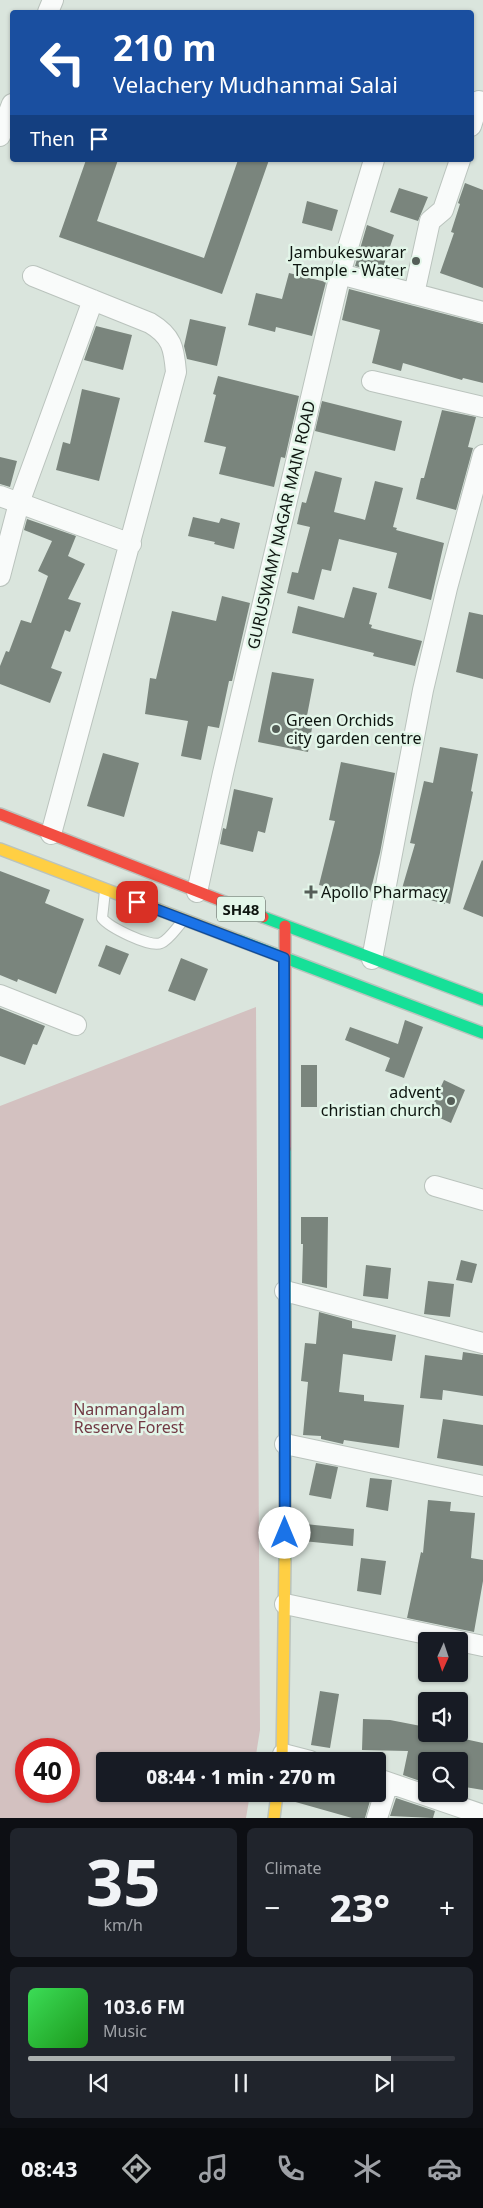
<!DOCTYPE html>
<html lang="en">
<head>
<meta charset="utf-8">
<style>
  :root { --surface:#171b24; --page:#20242c; --text:#f1f3f6; --muted:#9ea1a6; --line:#363941; --accent:#abb0af }
  body { margin:0; font-family:"Noto Sans",sans-serif; background:var(--page); color:var(--text); height:100vh; display:flex; flex-direction:column; font-size:19px; white-space:nowrap }
  * { box-sizing:border-box; margin:0 }
  p { font-size:16px; color:var(--muted) }
  .icon { flex:none; width:28px; height:28px; fill:none; stroke:currentColor; stroke-width:2; stroke-linecap:round; stroke-linejoin:round }
  .map { position:relative; height:1818px; overflow:hidden }
  .details { display:flex; flex-direction:column; gap:10px; padding:10px; background:#0d0f14; flex:1 }
  .details>* { flex:none }
  .banner { position:absolute; left:10px; top:10px; width:464px; height:152px; border-radius:5px; box-shadow:0 1px 4px #0004; background:#1a4fa0; color:#fff; overflow:hidden }
  .needle { width:32px; rotate:183deg }
  .buttons { position:absolute; left:418px; top:1632px; display:grid; gap:10px }
  .buttons a { display:grid; place-items:center; width:50px; height:50px; border-radius:5px; background:var(--surface); box-shadow:0 1px 4px #0004; font-size:25px }
  .speed { position:absolute; left:15px; top:1738px; display:flex; gap:10px; font-size:25px; font-weight:700; text-align:center }
  .speed>* { display:grid; place-content:center; width:65px; height:65px; border-radius:50%; background:var(--surface); box-shadow:0 1px 4px #0004; line-height:1 }
  .speed .limit { border:8px solid #d22; background:#fff; color:#111 }
  .pin { position:absolute; display:grid; place-items:center; width:42px; height:42px; color:#fff; margin:-21px; border-radius:10px; box-shadow:0 2px 8px #0006 }
  .me { position:absolute; width:55px; margin:-28px; rotate:0deg; stroke-linejoin:round; filter:drop-shadow(0 0 4px #0008) }
  .turn { display:flex; align-items:center; gap:18px; height:105px; padding:0 20px; font-size:22px }
  .turn .icon { width:65px; height:65px; stroke-width:2.5 }
  .turn b { display:block; font-size:35px; line-height:42px }
  .then { display:flex; align-items:center; height:48px; padding:0 20px; background:#0003; gap:10px; font-size:19px }
  .big { font-size:38px; font-weight:800; line-height:1.1 }
  .details .widget { flex:1; display:flex; flex-direction:column; justify-content:center; gap:8px; min-width:0; padding:0 18px; border-radius:8px; background:var(--page) }
  .details .dial { align-items:center; gap:0 }
  .dial b { font-size:65px; line-height:1 }
  .song { display:flex; align-items:center; gap:15px }
  .cover { width:60px; height:60px; border-radius:8px; background:linear-gradient(135deg,hsl(130 70% 55%),hsl(120 70% 35%)) }
  .played { height:5px; border-radius:2px; background:linear-gradient(90deg,var(--accent) 85%,var(--line) 85%) }
  .keys { display:flex; justify-content:space-around; direction:ltr }
  .heat { display:flex; justify-content:space-between; align-items:center; font-size:28px; direction:ltr }
  .details .tiles { flex:1; display:grid; gap:10px; grid-template-columns:1fr 1fr }
  .widget:last-child { grid-column:span 2 }
  .trip { position:absolute; left:96px; top:1752px; width:290px; height:50px; border-radius:5px; background:var(--surface); box-shadow:0 1px 4px #0004; font-weight:800; line-height:50px; text-align:center }
  .dock { display:flex; height:80px; justify-content:space-around; align-items:center; background:#090b0e; color:var(--muted) }
  .dock .icon { width:35px; height:35px }
  .dock .selected { color:var(--accent) }
  .dock b { font-size:22px; color:var(--text) }
  .map>svg:first-child { display:block }
</style>
</head>
<body>
<div class="map">
<svg width="483" height="1818" viewBox="0 0 483 1818">
  <rect width="100%" height="100%" fill="#dae5dd"/>
  <path fill="#d3c1c0" fill-rule="evenodd" d="M 256,1007 L 260,1730 L 255,1761 L 105,1761 L 105,1794 L 250,1794 L 246,1818 L 0,1818 L 0,1106 ZM 26,1749 L 69,1749 L 69,1791 L 26,1791 Z"/>
  <path fill="#7a857d" d="M 86,160 L 118,160 L 97,221 L 204,258 L 238,160 L 269,160 L 222,294 L 59,237 Z
    M 465,183 L 483,190 L 483,288 L 440,273 L 454,233 L 451,232 L 460,204 L 458,203 Z
    M 399,188 L 428,197 L 418,221 L 390,212 Z
    M 307,201 L 338,210 L 332,231 L 302,223 Z
    M 367,225 L 394,235 L 381,273 L 355,266 Z
    M 289,273 L 326,282 L 312,336 L 276,327 L 275,332 L 248,325 L 256,293 L 282,299 Z
    M 349,289 L 483,324 L 483,383 L 463,378 L 462,380 L 403,363 L 401,371 L 372,363 L 380,330 L 342,320 Z
    M 190,319 L 226,327 L 217,366 L 187,359 L 184,346 Z
    M 96,326 L 132,335 L 123,370 L 84,360 Z
    M 218,376 L 299,396 L 285,458 L 281,457 L 274,487 L 219,474 L 226,447 L 204,442 L 216,395 L 213,394 Z
    M 82,389 L 120,398 L 99,481 L 56,470 L 63,442 L 70,444 Z
    M 322,401 L 402,421 L 395,451 L 315,431 Z
    M 442,410 L 476,417 L 468,447 L 473,448 L 456,510 L 416,499 L 421,478 L 424,478 Z
    M 0,457 L 17,461 L 10,487 L 0,484 Z
    M 315,471 L 342,478 L 334,512 L 362,519 L 365,520 L 375,481 L 403,488 L 393,527 L 397,528 L 396,530 L 444,543 L 431,600 L 388,588 L 397,553 L 339,539 L 331,571 L 322,569 L 314,600 L 287,593 L 292,572 L 298,573 L 310,527 L 297,524 L 302,502 L 306,503 Z
    M 193,517 L 219,523 L 221,518 L 240,523 L 234,549 L 214,544 L 215,542 L 188,536 Z
    M 27,519 L 76,536 L 68,556 L 85,564 L 68,599 L 81,603 L 70,632 L 65,630 L 51,668 L 62,672 L 50,703 L 0,684 L 0,666 L 6,651 L 9,652 L 21,620 L 31,623 L 48,576 L 38,571 L 52,541 L 24,530 Z
    M 353,587 L 377,593 L 369,624 L 372,625 L 371,628 L 422,641 L 415,666 L 373,656 L 374,653 L 292,633 L 298,606 L 344,618 Z
    M 222,596 L 250,603 L 232,681 L 229,681 L 219,728 L 208,726 L 201,760 L 181,756 L 188,721 L 145,714 L 150,678 L 156,679 L 172,611 L 216,621 Z
    M 469,612 L 483,615 L 483,679 L 456,672 Z
    M 272,672 L 314,679 L 306,721 L 313,722 L 308,752 L 258,742 Z
    M 440,747 L 478,754 L 471,791 L 473,792 L 450,904 L 445,902 L 445,904 L 401,892 L 415,844 L 410,843 L 424,781 L 433,783 Z
    M 103,753 L 139,763 L 124,817 L 87,806 Z
    M 341,762 L 395,773 L 380,853 L 369,897 L 319,885 L 335,821 L 329,820 Z
    M 234,789 L 273,798 L 265,833 L 258,831 L 253,852 L 220,844 L 223,828 L 226,829 Z
    M 482,860 L 483,861 L 483,917 L 463,909 Z
    M 0,871 L 50,890 L 45,903 L 84,919 L 56,994 L 18,979 L 17,982 L 0,975 Z
    M 106,945 L 129,954 L 120,975 L 98,966 Z
    M 181,958 L 208,969 L 195,1001 L 168,991 Z
    M 0,1008 L 45,1026 L 37,1045 L 33,1044 L 25,1065 L 0,1056 Z
    M 405,1020 L 423,1027 L 404,1078 L 385,1071 L 390,1058 L 345,1040 L 350,1027 L 398,1044 Z
    M 301,1065 L 317,1065 L 317,1107 L 301,1107 Z
    M 444,1080 L 465,1090 L 451,1123 L 429,1113 Z
    M 301,1217 L 328,1217 L 327,1288 L 302,1283 L 303,1244 L 301,1244 Z
    M 461,1260 L 477,1264 L 472,1283 L 456,1280 Z
    M 366,1265 L 391,1268 L 388,1299 L 363,1296 Z
    M 428,1281 L 454,1284 L 450,1317 L 424,1314 Z
    M 319,1312 L 352,1321 L 352,1328 L 396,1335 L 392,1361 L 343,1354 L 339,1392 L 364,1395 L 364,1401 L 404,1405 L 399,1448 L 344,1440 L 343,1444 L 321,1439 L 321,1436 L 303,1435 L 308,1382 L 301,1381 L 305,1343 L 316,1344 Z
    M 463,1352 L 483,1355 L 483,1396 L 443,1390 L 442,1400 L 420,1398 L 425,1355 L 462,1360 Z
    M 443,1419 L 483,1425 L 483,1466 L 437,1458 Z
    M 316,1463 L 338,1467 L 331,1499 L 309,1495 Z
    M 370,1478 L 392,1480 L 388,1511 L 366,1507 Z
    M 428,1500 L 451,1502 L 450,1511 L 475,1513 L 471,1558 L 483,1560 L 483,1581 L 474,1632 L 407,1618 L 421,1552 L 423,1553 Z
    M 305,1524 L 354,1529 L 353,1546 L 303,1541 Z
    M 361,1558 L 386,1561 L 381,1595 L 357,1591 Z
    M 320,1691 L 339,1694 L 330,1748 L 311,1745 Z
    M 363,1719 L 390,1720 L 426,1727 L 426,1734 L 461,1734 L 460,1738 L 483,1743 L 483,1790 L 459,1786 L 459,1761 L 424,1761 L 420,1781 L 403,1775 L 408,1751 L 362,1750 Z
    M 292,1794 L 372,1794 L 365,1818 L 352,1818 L 292,1801 Z
    M 396,1798 L 435,1811 L 433,1818 L 390,1816 Z"/>
  <g fill="none" stroke-linecap="round" stroke-linejoin="round">
    <g stroke="#bac3bd" stroke-width="12">
      <path id="lane" d="M 105,891 L 102,918 C 109,927 150,948 161,943 C 169,940 177,927 183,921"/>
    </g>
    <g stroke="#bac3bd" stroke-width="22">
      <path id="street" d="M 48,12 L 53,0
        M 471,126 L 479,101
        M 0,136 L 12,104
        M 340,274 L 483,312
        M 33,276 L 150,323 C 172,336 174,348 176,372 L 51,834
        M 414,294 L 430,221 L 443,210 L 460,160
        M 372,381 L 483,407
        M 0,496 L 131,544
        M 0,576 L 19,503 L 93,300
        M 197,892 L 223,773 L 340,274 L 374,160
        M 372,959 L 423,690 L 447,588 L 483,455
        M 0,995 L 76,1025
        M 435,1186 L 483,1200
        M 285,1291 L 483,1343
        M 285,1444 L 483,1486
        M 285,1604 L 483,1646
        M 283,1754 L 310,1761
        M 378,1779 L 483,1815
        M 377,1818 L 388,1783"/>
    </g>
    <g stroke="#bac3bd" stroke-width="14">
      <path id="fast" d="M 263,917 L 483,1000
        M 238,940 L 483,1033
        M 285,1149 L 285,1559"/>
    </g>
    <g stroke="#bac3bd" stroke-width="14">
      <path id="slow" d="M 0,849 L 238,940
        M 282,1761 L 285,1559
        M 274,1818 L 277,1794"/>
    </g>
    <g stroke="#bac3bd" stroke-width="14">
      <path id="jam" d="M 0,814 L 263,917
        M 285,926 L 285,1149"/>
    </g>
    <use href="#lane" stroke="#f9fbfa" stroke-width="10"/>
    <use href="#street" stroke="#f9fbfa" stroke-width="20"/>
    <use href="#fast" stroke="#16e098" stroke-width="11"/>
    <use href="#slow" stroke="#ffcf43" stroke-width="11"/>
    <use href="#jam" stroke="#f24e42" stroke-width="11"/>
  </g>
  <g fill="none" stroke-linecap="round" stroke-linejoin="round">
    <g stroke="#114b97" stroke-width="12">
      <path id="route" d="M 137,902 L 284,958 L 285,1533"/>
    </g>
    <use href="#route" stroke="#1a73e8" stroke-width="9"/>
  </g>
  <g fill="#555e58" stroke="#e3f6e9" stroke-width="2">
    <circle cx="416" cy="261" r="5"/>
    <circle cx="276" cy="729" r="5"/>
    <path d="M308.5 884.5h5v5h5v5h-5v5h-5v-5h-5v-5h5z"/>
    <circle cx="451" cy="1101" r="5"/>
  </g>
  <g text-anchor="middle" dominant-baseline="central" stroke-width="5" stroke-linejoin="round" paint-order="stroke">
    <rect fill="#e3f6e9" stroke="#4e5851" stroke-width="1" x="217" y="896.5" width="48" height="25" rx="4"/>
    <g font-size="15" font-weight="bold" fill="#0e1510">
      <text x="241" y="909">SH48</text>
    </g>
    <g font-size="16" fill="#0e1510" stroke="#e3f6e9" text-anchor="end">
      <text x="406" y="252">Jambukeswarar<tspan x="406" dy="18">Temple - Water</tspan></text>
      <text x="286" y="720" text-anchor="start">Green Orchids<tspan x="286" dy="18">city garden centre</tspan></text>
      <text x="321" y="892" text-anchor="start">Apollo Pharmacy</text>
      <text x="441" y="1092">advent<tspan x="441" dy="18">christian church</tspan></text>
    </g>
    <g font-size="16" fill="#0e1510" stroke="#e3f6e9">
      <text transform="translate(281 525) rotate(-77)">GURUSWAMY NAGAR MAIN ROAD</text>
    </g>
    <g font-size="16" fill="#723944" stroke="#e3f6e9">
      <text x="129" y="1409">Nanmangalam<tspan x="129" dy="18">Reserve Forest</tspan></text>
    </g>
  </g>
</svg>
<div class="buttons">
<a><svg class="needle" viewBox="-14 -14 28 28"><path d="M0-13l5 13h-10z" fill="#e53935"/><path d="M0 13l5-13h-10z" fill="#9ea1a6"/></svg></a>
<a><svg class="icon" aria-label="sound" viewBox="0 0 24 24"><path d="M4 9h4l5-4v14l-5-4H4zM17 9q2 3 0 6"/></svg></a>
<a><svg class="icon" aria-label="search" viewBox="0 0 24 24"><circle cx="10" cy="10" r="6"/><path d="M15 15l6 6"/></svg></a>
</div>
<div class="speed"><div class="limit">40</div></div>
<div class="pin" style="left:137px;top:902px;background:#d93025"><svg class="icon" aria-label="arrive" viewBox="0 0 24 24"><path d="M6 21V4h12l-3 4 3 4H6"/></svg></div>
<svg class="me" style="left:285px;top:1533px" viewBox="-20 -20 40 40"><circle r="19" fill="#fff"/><path d="M0-13L10 11 0 6-10 11z" fill="#1a73e8"/></svg>
<div class="trip">08:44 · 1 min · 270 m</div>
<div class="banner">
<div class="turn"><svg class="icon" aria-label="left" viewBox="0 0 24 24"><path d="M17 20v-9H6M10 6l-5 5 5 5"/></svg><div><b>210 m</b>Velachery Mudhanmai Salai</div></div>
<div class="then">Then<svg class="icon" aria-label="arrive" viewBox="0 0 24 24"><path d="M6 21V4h12l-3 4 3 4H6"/></svg></div>
</div>
</div>
<section class="details">
<div class="tiles">
<div class="widget dial"><b>35</b><p>km/h</p></div>
<div class="widget"><p>Climate</p>
<div class="heat"><a>−</a><b class="big">23°</b><a>+</a></div>
</div>
<div class="widget">
<div class="song"><i class="cover"></i><div><b>103.6 FM</b><p>Music</p></div></div>
<div class="played"></div>
<div class="keys"><svg class="icon" aria-label="previous" viewBox="0 0 24 24"><path d="M18 5L8 12l10 7zM5 5v14"/></svg><svg class="icon" aria-label="pause" viewBox="0 0 24 24"><path d="M8 5v14M16 5v14"/></svg><svg class="icon" aria-label="next" viewBox="0 0 24 24"><path d="M6 5l10 7-10 7zM19 5v14"/></svg></div>
</div>
</div>
</section>
<nav class="dock">
<b>08:43</b>
<svg class="icon selected" aria-label="directions" viewBox="0 0 24 24"><path d="M12 3l9 9-9 9-9-9zM9 14v-3h6M13 9l2 2-2 2"/></svg>
<svg class="icon" aria-label="music" viewBox="0 0 24 24"><path d="M9 18V5l10-2v13"/><circle cx="6" cy="18" r="3"/><circle cx="16" cy="16" r="3"/></svg>
<svg class="icon" aria-label="phone" viewBox="0 0 24 24"><path d="M5 4h4l2 5-3 2q2 4 5 5l2-3 5 2v4C11 20 4 13 5 4z"/></svg>
<svg class="icon" aria-label="climate" viewBox="0 0 24 24"><path d="M12 3v18M4 7l16 10M4 17L20 7"/></svg>
<svg class="icon" aria-label="car" viewBox="0 0 24 24"><path d="M5 17H2v-5l4-1 3-4h7l3 4 3 1v5h-3M9 17h6M6 11h13"/><circle cx="7" cy="17" r="2"/><circle cx="17" cy="17" r="2"/></svg>
</nav>
</body>
</html>
